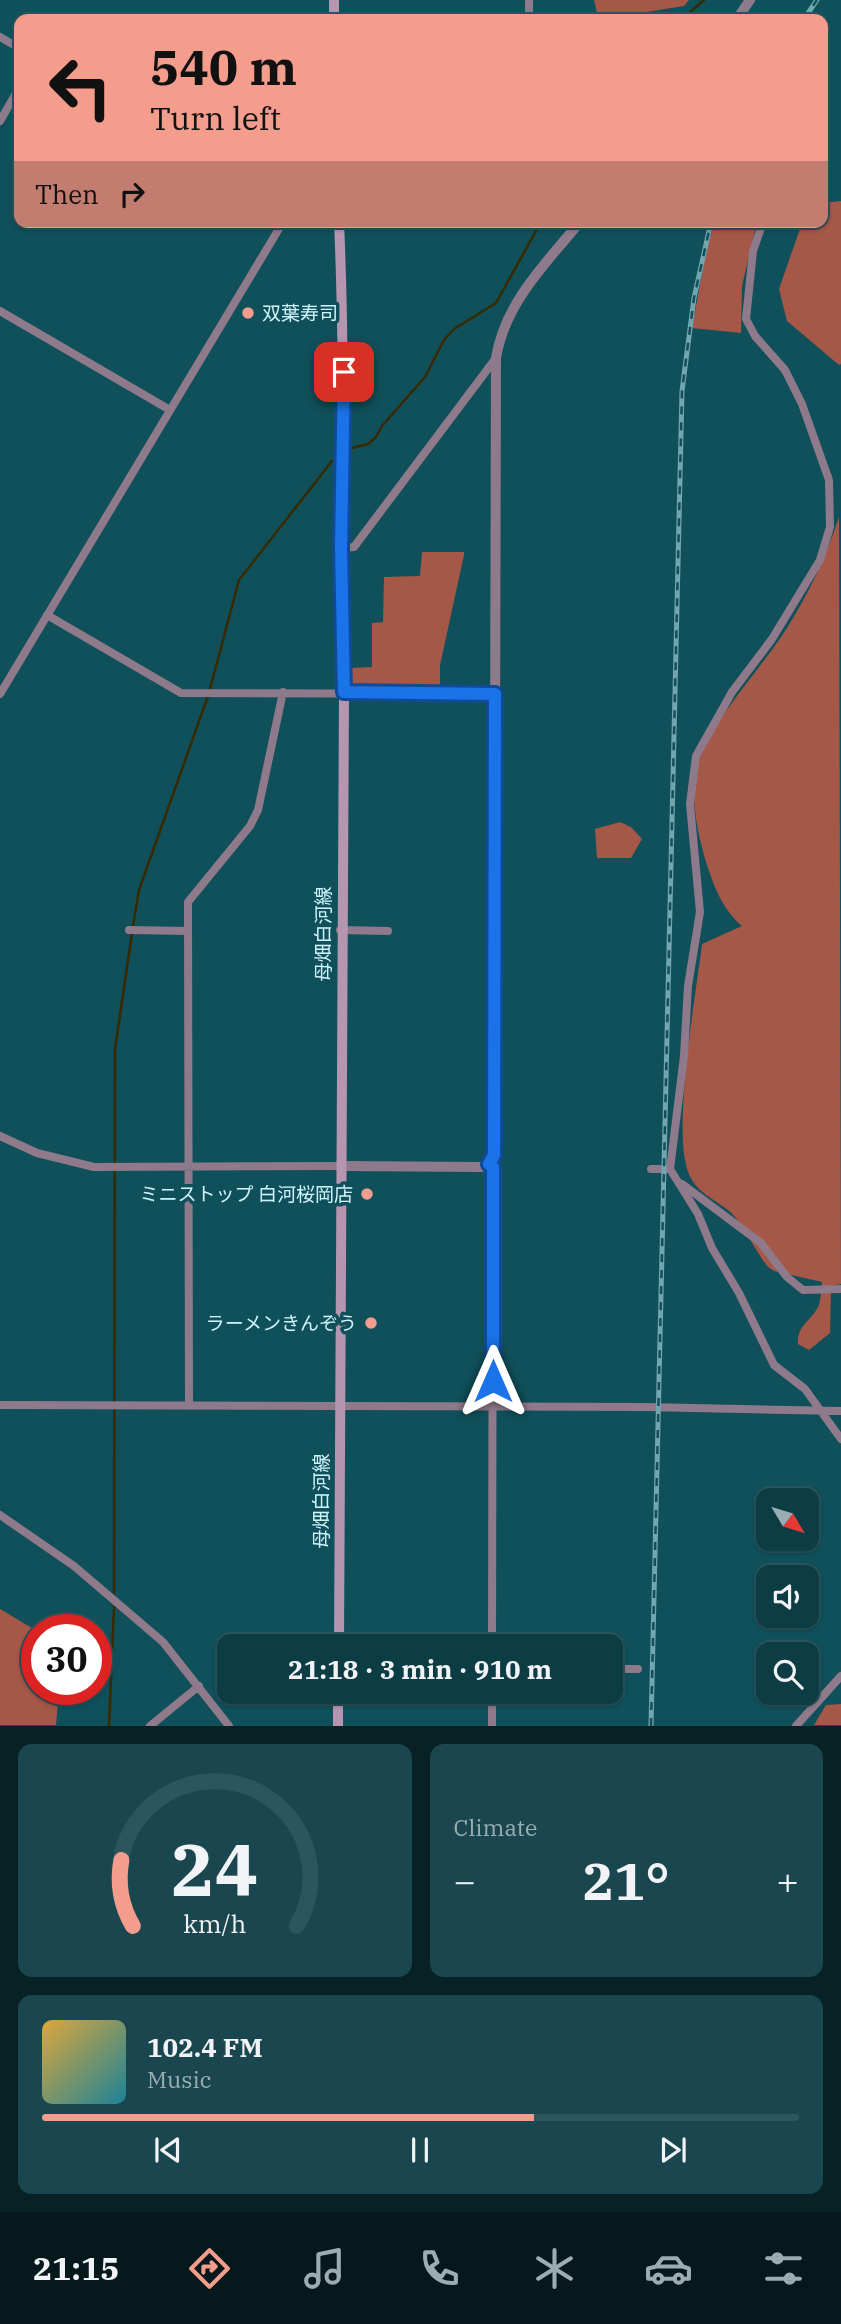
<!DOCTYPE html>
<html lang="en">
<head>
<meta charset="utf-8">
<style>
  :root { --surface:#0c3c44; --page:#1a474f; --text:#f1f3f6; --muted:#9aadb2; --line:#2c565d; --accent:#f49d8c }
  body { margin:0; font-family:"IBM Plex Serif","Noto Sans JP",serif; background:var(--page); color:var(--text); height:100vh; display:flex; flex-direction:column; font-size:26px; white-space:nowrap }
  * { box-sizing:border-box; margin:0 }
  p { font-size:23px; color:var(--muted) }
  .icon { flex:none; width:38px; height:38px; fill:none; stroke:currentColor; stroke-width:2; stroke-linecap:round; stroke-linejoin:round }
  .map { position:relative; height:1726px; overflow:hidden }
  .details { display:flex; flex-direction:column; gap:18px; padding:18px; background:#072125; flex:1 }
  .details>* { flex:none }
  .top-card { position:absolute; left:14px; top:14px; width:814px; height:214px; border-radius:14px; box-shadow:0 2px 5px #0004,0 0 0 2px var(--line); background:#f49d8c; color:#111; overflow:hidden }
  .needle { width:46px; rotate:128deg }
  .tools { position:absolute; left:756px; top:1488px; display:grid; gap:14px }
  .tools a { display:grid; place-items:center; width:63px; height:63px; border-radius:14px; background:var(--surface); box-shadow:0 2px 5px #0004,0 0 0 2px var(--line); font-size:35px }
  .speed { position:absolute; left:21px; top:1614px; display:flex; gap:14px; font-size:35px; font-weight:700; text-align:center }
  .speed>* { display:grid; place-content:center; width:91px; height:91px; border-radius:50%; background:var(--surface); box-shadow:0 2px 5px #0004,0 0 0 2px var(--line); line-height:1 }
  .speed .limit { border:10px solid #d22; background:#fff; color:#111 }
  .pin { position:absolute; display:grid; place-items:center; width:60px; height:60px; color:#fff; margin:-30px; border-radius:14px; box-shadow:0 4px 10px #0006 }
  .me { position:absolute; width:77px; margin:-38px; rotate:0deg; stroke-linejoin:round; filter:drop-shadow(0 0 5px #0008) }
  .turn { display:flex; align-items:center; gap:24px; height:147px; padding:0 21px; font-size:32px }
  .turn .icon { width:91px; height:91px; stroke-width:2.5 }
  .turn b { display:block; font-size:49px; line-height:60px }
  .then { display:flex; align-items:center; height:66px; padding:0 21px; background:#0003; gap:14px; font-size:26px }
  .big { font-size:52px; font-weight:700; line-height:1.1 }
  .details .card { flex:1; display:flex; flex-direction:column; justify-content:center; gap:10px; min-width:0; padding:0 24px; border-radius:14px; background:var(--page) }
  .details .dial { align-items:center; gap:0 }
  .dial svg { height:182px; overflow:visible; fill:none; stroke:var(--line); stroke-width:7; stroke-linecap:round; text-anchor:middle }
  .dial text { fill:var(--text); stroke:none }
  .song { display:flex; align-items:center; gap:21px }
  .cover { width:84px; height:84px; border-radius:10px; background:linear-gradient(135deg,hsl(40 70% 55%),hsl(190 70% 35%)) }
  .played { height:7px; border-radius:4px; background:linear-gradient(90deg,var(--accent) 65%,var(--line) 65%) }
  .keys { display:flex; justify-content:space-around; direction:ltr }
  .heat { display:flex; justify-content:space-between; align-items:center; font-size:38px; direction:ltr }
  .details .tiles { flex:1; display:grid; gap:18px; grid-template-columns:1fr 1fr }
  .card:last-child { grid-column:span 2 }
  .trip { position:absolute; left:217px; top:1634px; width:406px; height:70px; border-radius:14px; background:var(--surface); box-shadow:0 2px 5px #0004,0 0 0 2px var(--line); font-weight:700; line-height:70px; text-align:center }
  .tabs { display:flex; height:112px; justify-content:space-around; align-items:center; background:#05181b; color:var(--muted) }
  .tabs .icon { width:49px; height:49px }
  .tabs .active { color:var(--accent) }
  .tabs b { font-size:32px; color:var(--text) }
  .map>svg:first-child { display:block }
</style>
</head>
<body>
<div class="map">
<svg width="841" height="1726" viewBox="0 0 841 1726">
  <rect width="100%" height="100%" fill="#10505b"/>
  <path fill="#a55748" d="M 594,0 L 689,0 L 684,6 L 602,19 L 597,13 Z
    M 841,201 L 841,364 L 839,365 L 787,321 L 779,289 L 802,223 L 822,222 L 823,203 Z
    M 715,222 L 755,230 L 742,286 L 741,333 L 692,328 L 707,246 Z
    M 839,517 L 841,1284 L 831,1286 L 830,1333 L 809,1350 L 798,1344 C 797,1324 812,1321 819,1305 C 821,1298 821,1289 822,1282 L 774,1271 L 768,1267 C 755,1251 742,1221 728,1210 C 714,1199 696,1192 689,1174 C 671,1134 696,994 702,944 L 742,926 C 723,910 714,887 706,862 C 698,836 688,789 698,762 C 718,712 758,673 787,628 C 809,593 826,557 839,517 Z
    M 422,552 L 464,552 L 464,555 L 440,665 L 440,691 L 349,690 L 350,668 L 372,667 L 372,623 L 383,622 L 384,577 L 420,576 Z
    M 620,822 L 631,827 L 642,839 L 631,858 L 597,858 L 595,829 Z
    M 0,1609 L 37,1631 L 37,1689 L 59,1689 L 56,1725 L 0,1725 Z
    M 841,1704 L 841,1725 L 814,1725 L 826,1705 Z"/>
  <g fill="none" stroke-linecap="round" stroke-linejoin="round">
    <path stroke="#372a00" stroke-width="2.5" d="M 682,19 L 704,0
      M 348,449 L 368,444 L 376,437 L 382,426 L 425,377 L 444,340 L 454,329 L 496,303 L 541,222
      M 210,689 L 239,580 L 332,461
      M 133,926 L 139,890 L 208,696
      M 114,1593 L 115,1049 L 132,933
      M 109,1726 L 114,1607"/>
    <path stroke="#8f7a8b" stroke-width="8" d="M 529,19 L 529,0
      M 0,37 L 19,48
      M 0,121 L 19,88
      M 763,222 L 753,251 L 746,319 L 755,336 L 785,370 L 802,404 L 829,480 L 830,527 L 820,560 L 772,639 L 732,692 L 696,756 L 690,804 L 700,912 L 688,986 L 684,1056 L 670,1169 L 698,1214 L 712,1248 L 739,1293 L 774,1365 L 805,1389 L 841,1439
      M 0,311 L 170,410
      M 341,548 L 354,547 L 360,539 L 496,358
      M 47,615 L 181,693 L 495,694
      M 0,694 L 283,222
      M 129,930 L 188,931
      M 340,930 L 388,931
      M 0,1136 L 37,1153 L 94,1167 L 339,1166
      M 489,1164 L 493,1167 L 492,1647
      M 651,1169 L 670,1169
      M 682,1184 L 761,1243 L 787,1277 L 803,1290 L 841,1289
      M 0,1405 L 645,1407 L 841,1411
      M 189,1405 L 188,902 L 250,826 L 258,810 L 283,692
      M 0,1515 L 74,1566 L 163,1642 L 229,1726
      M 611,1669 L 638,1669
      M 150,1726 L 199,1686
      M 492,1726 L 492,1692
      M 796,1726 L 841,1676"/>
    <path stroke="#8f7a8b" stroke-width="10" d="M 737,19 L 750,0
      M 339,1166 L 481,1167 L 489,1164 L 494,1155 L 496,358 C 505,303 545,264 580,222"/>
    <path stroke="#b695b0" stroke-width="10" d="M 334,0 L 334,19
      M 339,1647 L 344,692 C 341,535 346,379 339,222
      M 338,1726 L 338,1692"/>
    <g stroke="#73a5ae" stroke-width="5">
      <path id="rail" d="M 804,19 L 817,0
        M 651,1726 L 682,391 L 694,298 L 711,222"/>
    </g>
    <use href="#rail" stroke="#10505b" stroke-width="2.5" stroke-dasharray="8" stroke-linecap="butt"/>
  </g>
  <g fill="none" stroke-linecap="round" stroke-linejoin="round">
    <g stroke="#114b97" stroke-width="18">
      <path id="route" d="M 344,372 L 341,548 L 344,692 L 495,694 L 494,1155 L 489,1164 L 493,1167 L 493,1381"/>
    </g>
    <use href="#route" stroke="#1a73e8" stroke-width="12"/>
  </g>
  <g fill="#f49d8c" stroke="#10505b" stroke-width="2.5">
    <circle cx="248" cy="313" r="7"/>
    <circle cx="367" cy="1194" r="7"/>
    <circle cx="371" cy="1323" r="7"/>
  </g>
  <g text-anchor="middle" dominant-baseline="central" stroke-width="7" stroke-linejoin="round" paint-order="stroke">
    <g font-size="19" fill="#cff3fb" stroke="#10505b" text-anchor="end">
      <text x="262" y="313" text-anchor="start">双葉寿司</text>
      <text x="353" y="1194">ミニストップ 白河桜岡店</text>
      <text x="357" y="1323">ラーメンきんぞう</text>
    </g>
    <g font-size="19" fill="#cff3fb" stroke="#10505b">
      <text transform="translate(323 934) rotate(-90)">母畑白河線</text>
      <text transform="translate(321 1501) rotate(-90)">母畑白河線</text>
    </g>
  </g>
</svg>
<div class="tools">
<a><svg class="needle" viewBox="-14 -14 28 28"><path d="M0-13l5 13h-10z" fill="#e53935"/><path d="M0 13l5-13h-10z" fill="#9aadb2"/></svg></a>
<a><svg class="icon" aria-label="sound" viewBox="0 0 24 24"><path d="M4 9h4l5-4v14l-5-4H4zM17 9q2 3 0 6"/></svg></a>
<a><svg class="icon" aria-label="search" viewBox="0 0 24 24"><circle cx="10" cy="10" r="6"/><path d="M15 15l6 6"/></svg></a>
</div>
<div class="speed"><div class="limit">30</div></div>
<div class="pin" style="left:344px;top:372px;background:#d93025"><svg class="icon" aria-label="arrive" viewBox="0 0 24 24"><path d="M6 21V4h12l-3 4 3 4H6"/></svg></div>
<svg class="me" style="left:493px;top:1381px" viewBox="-20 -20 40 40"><path d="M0-17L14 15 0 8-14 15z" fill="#1a73e8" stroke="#fff" stroke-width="4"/></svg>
<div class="trip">21:18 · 3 min · 910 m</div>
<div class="top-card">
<div class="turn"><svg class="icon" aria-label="left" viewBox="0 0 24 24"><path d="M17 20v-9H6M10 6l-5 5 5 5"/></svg><div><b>540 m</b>Turn left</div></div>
<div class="then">Then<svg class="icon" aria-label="right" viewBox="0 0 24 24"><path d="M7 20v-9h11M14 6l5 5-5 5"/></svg></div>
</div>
</div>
<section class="details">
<div class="tiles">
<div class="card dial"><svg viewBox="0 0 100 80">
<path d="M14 69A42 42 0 1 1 86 69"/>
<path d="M14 69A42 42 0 0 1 9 40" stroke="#f49d8c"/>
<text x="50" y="56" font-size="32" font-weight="700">24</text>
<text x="50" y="72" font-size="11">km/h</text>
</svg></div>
<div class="card"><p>Climate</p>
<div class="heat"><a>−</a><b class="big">21°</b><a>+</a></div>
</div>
<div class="card">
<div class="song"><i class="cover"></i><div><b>102.4 FM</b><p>Music</p></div></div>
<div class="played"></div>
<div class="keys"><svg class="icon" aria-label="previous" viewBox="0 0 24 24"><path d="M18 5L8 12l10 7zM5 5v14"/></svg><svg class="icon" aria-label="pause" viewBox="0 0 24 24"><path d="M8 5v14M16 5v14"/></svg><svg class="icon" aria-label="next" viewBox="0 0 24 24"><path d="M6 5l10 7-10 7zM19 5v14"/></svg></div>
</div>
</div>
</section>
<nav class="tabs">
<b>21:15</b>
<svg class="icon active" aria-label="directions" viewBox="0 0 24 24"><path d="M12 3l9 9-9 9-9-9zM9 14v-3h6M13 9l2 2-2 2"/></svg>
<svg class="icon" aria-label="music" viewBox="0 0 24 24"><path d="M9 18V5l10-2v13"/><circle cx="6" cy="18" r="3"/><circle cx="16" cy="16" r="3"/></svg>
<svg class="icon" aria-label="phone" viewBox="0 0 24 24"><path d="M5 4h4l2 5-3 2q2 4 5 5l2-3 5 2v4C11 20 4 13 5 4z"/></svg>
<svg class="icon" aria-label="climate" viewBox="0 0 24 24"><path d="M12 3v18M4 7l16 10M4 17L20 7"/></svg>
<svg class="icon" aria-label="car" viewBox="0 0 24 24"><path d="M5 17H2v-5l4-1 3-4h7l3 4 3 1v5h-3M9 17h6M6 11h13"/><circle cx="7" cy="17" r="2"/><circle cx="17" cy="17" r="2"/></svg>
<svg class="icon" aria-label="filters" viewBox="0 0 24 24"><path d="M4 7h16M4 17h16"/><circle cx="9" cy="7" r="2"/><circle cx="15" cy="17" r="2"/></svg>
</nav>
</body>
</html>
